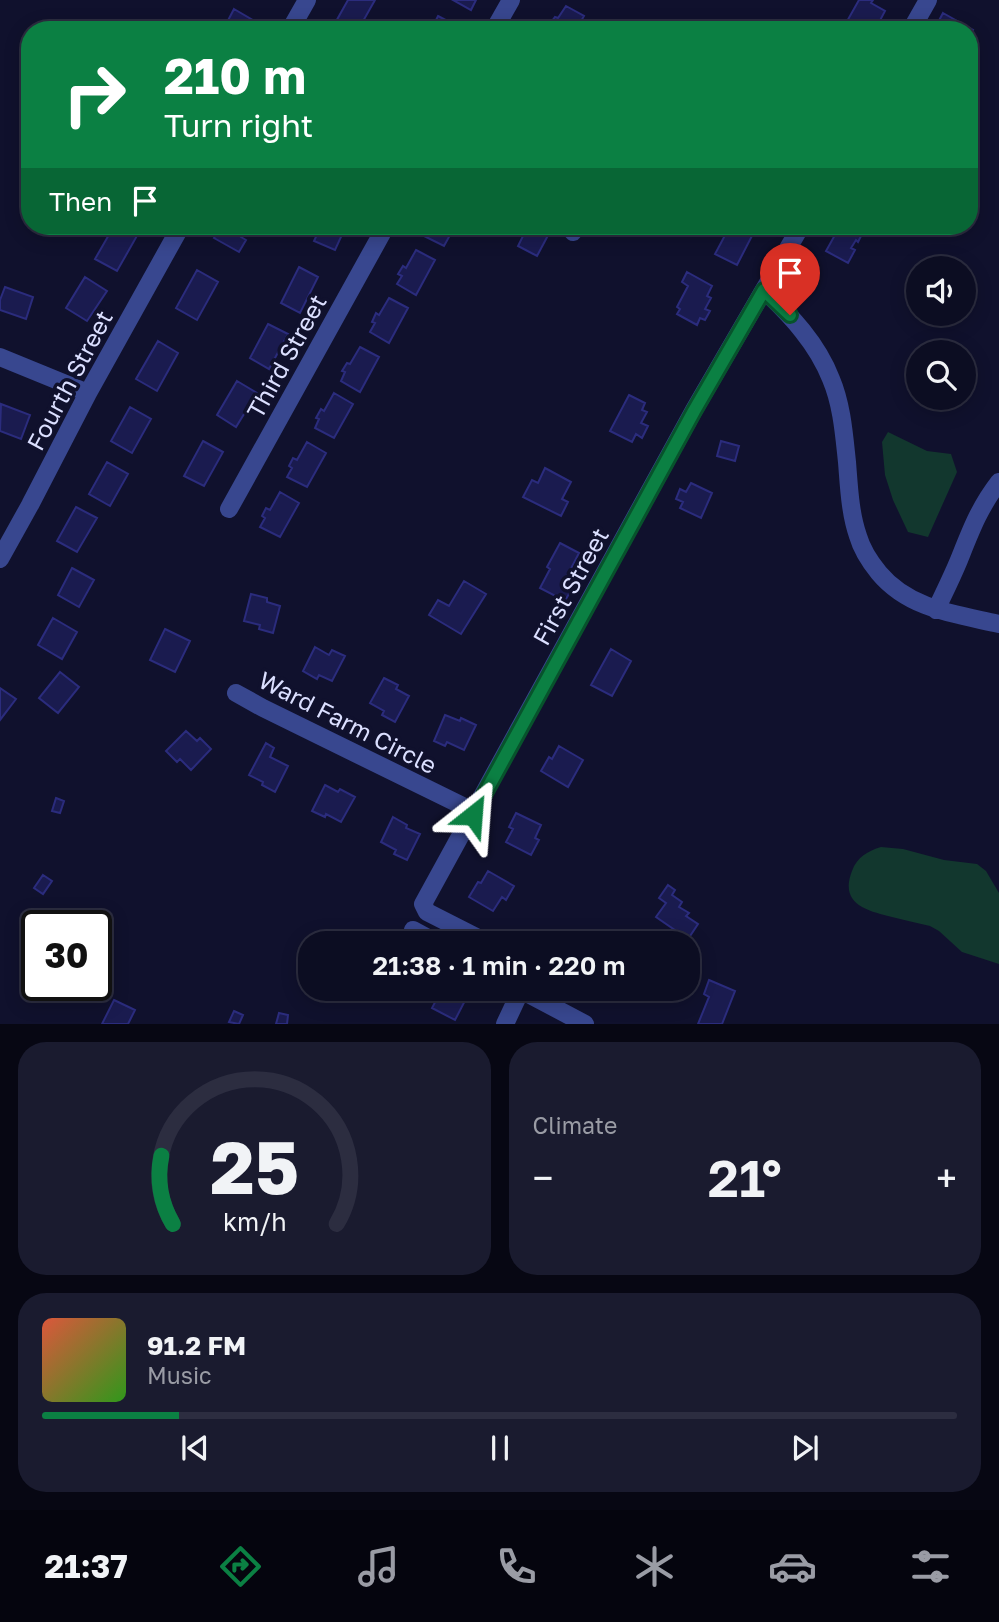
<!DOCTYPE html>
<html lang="en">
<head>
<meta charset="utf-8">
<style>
  :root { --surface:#0c0d22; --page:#1a1b2f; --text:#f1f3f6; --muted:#9a9ca5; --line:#2c2d40; --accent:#0b8043 }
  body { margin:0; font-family:"Golos Text",sans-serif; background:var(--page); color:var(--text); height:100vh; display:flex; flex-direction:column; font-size:26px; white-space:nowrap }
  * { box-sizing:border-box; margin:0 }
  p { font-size:23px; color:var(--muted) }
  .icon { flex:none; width:38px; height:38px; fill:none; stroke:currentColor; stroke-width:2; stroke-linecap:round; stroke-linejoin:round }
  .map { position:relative; height:1024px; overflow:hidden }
  .sheet { display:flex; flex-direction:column; gap:18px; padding:18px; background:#070713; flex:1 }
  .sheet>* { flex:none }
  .guide { position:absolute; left:21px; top:21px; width:957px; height:214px; border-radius:28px; box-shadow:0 4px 18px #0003,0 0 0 2px var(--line); background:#0b8043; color:#fff; overflow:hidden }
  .tools { position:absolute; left:906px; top:256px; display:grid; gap:14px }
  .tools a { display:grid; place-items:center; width:70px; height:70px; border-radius:50%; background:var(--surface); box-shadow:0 4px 18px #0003,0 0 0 2px var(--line); font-size:35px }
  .speed { position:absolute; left:21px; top:910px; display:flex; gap:14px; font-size:35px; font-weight:700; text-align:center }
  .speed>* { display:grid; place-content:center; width:91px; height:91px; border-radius:50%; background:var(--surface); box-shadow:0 4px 18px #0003,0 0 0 2px var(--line); line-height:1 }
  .speed .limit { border:4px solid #111; border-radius:10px; background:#fff; color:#111 }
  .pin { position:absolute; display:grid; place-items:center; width:60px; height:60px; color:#fff; margin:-72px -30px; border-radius:50% 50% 50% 0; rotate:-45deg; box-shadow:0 0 7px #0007 }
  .pin .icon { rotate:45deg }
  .me { position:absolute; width:77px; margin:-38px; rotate:28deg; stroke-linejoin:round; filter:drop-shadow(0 0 5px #0008) }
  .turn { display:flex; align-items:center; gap:24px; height:147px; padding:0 28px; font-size:32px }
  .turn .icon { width:91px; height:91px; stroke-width:2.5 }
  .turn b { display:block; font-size:49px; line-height:60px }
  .then { display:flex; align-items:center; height:66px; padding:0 28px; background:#0003; gap:14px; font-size:26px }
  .big { font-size:52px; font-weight:600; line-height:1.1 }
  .sheet .tile { flex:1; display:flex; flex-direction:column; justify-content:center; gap:10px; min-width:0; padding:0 24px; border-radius:28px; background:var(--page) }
  .sheet .dial { align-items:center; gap:0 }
  .dial svg { height:182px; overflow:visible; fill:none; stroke:var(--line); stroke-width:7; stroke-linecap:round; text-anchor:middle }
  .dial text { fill:var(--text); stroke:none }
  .song { display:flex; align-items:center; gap:21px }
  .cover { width:84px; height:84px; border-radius:10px; background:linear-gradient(135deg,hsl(10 70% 55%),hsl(110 70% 35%)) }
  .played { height:7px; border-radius:4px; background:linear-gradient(90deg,var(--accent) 15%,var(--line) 15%) }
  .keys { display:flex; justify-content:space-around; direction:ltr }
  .heat { display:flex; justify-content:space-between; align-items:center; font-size:38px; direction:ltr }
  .sheet .tiles { flex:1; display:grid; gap:18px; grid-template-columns:1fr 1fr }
  .tile:last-child { grid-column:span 2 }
  .trip { position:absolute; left:298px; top:931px; width:402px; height:70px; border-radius:28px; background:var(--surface); box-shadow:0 4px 18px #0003,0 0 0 2px var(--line); font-weight:600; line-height:70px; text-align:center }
  .tab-bar { display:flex; height:112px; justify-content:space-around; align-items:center; background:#05050e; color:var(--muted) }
  .tab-bar .icon { width:49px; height:49px }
  .tab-bar .current { color:var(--accent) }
  .tab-bar b { font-size:32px; color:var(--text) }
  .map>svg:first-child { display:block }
</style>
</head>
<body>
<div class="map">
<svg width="999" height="1024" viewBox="0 0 999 1024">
  <rect width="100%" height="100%" fill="#10112d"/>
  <path fill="#12372e" d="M 888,432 L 927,451 L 951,454 L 957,472 L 928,537 L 908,532 L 893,500 L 885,475 L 882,442 Z
    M 881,847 L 903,849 L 944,860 L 977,864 L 986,871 L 999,893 L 999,964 L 962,952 L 939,931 L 930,926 C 917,923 904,920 892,917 C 867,911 839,904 852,871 C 857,857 868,851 881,847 Z"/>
  <path fill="#1a1b4f" stroke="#2b2c7d" stroke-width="2" d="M 348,0 L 375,0 L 358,30 L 342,30 L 334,25 Z
    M 453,0 L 476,0 L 471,10 Z
    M 859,0 L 873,0 L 871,3 L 885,11 L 875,30 L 859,30 L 846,23 Z
    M 566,6 L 584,16 L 576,30 L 551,30 L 555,23 L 552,21 L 555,17 L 558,18 Z
    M 234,9 L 256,22 L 252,30 L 223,30 Z
    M 943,13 L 973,30 L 970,36 L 970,30 L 934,30 Z
    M 438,16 L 459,27 L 458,30 L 431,30 Z
    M 114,226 L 123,226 L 138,234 L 117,271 L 95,259 Z
    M 222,226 L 248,226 L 241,237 L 246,240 L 239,252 L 214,238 Z
    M 321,226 L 346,226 L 335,250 L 314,241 Z
    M 426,226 L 455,226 L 444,246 L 424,236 L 429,227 Z
    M 528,226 L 553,226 L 537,256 L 518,246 Z
    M 730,226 L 751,226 L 756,228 L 737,265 L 715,254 Z
    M 840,226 L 866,226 L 858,242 L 856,240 L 851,248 L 855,250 L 848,263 L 826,251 Z
    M 416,250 L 435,260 L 416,295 L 397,284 L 402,276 L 398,274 L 403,266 L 406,268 Z
    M 299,267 L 318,277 L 300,313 L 281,303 Z
    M 197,270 L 218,282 L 197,320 L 176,308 Z
    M 687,272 L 712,286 L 707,296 L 711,298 L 705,309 L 710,311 L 705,320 L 700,318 L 697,325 L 677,314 L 680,309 L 677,307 L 688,286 L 682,282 Z
    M 85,277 L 107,291 L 87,321 L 66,308 Z
    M 5,287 L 33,297 L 26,319 L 0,310 L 0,300 Z
    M 389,298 L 408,308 L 389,343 L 370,332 L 375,323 L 372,322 L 376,313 L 379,315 Z
    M 268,324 L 288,334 L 269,369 L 250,358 Z
    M 158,341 L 178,353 L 157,391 L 136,379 Z
    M 360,347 L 379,357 L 360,392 L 341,381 L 345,372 L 342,371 L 347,363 L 350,364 Z
    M 237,381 L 257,393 L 236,427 L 217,415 Z
    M 334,393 L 353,404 L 334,438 L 315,428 L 319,419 L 316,418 L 321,409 L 324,411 Z
    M 629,395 L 645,403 L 642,410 L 647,412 L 641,423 L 648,426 L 642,438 L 636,434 L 632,442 L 610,431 Z
    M 1,404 L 30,415 L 21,439 L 0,431 Z
    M 130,407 L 151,419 L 132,453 L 111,441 Z
    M 203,441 L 223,452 L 204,486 L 184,476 Z
    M 721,441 L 739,446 L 735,461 L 717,456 Z
    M 307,442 L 326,453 L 307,487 L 287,477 L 292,468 L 289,466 L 293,458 L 297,460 Z
    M 107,462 L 128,474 L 110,506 L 89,494 Z
    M 545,468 L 571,482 L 562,499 L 568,502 L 561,516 L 523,497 L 532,480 L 538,483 Z
    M 691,483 L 712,493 L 701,518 L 680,508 L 683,502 L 676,499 L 680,489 L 686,492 Z
    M 280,492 L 299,503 L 280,537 L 260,527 L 265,518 L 262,516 L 266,508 L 270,510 Z
    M 76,507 L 97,518 L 77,552 L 57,541 Z
    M 560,543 L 579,553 L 566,578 L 575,583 L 565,601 L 540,588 L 550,569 L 547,567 Z
    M 72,568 L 94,580 L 79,607 L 58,595 Z
    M 464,581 L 486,594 L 461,634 L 429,615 L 438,600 L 449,606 Z
    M 251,594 L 267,598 L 267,602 L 280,606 L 273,633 L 259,629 L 260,625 L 244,621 Z
    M 53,618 L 77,632 L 62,659 L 38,645 Z
    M 165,629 L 190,641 L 175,672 L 150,660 Z
    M 315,647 L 329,655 L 332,650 L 345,656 L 332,681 L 319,675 L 317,679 L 303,671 Z
    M 611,649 L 631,661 L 612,696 L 591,685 Z
    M 60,672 L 79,687 L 58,713 L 39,698 Z
    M 384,678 L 398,685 L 396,689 L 409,696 L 395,722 L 382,715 L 384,711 L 370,703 Z
    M 0,688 L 16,699 L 0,720 Z
    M 445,715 L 460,721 L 461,718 L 476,725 L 464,750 L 447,742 L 445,746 L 434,741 Z
    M 186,731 L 197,741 L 200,738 L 211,749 L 191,770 L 180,759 L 177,762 L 166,751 Z
    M 266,743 L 274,748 L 270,757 L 288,766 L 275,792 L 262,785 L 263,782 L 249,775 Z
    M 559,746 L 583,760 L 568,787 L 541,771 L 549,757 L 552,759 Z
    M 325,785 L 338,792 L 340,789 L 355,797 L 341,822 L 326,814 L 325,817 L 312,811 Z
    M 56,798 L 64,801 L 60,813 L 52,811 Z
    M 516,813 L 541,825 L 535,838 L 539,840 L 531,855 L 506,842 L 513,829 L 509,827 Z
    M 393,817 L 407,825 L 406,828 L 420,834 L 407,860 L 394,854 L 396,850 L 381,842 Z
    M 488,871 L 514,886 L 506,900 L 502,897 L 493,911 L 469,897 L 478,882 L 481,883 Z
    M 43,875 L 52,881 L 43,894 L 34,888 Z
    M 668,885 L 675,890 L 672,895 L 682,902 L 679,907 L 689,913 L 686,916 L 698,924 L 688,939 L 656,917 L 666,903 L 659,898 Z
    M 37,932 L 37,956 L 31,950 L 33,948 L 27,942 Z
    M 709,980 L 735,991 L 722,1024 L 698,1024 L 709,997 L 704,994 Z
    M 442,989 L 471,989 L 455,1020 L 432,1008 Z
    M 114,1000 L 135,1010 L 128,1024 L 102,1024 Z
    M 234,1011 L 243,1015 L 239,1024 L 229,1022 Z
    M 279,1013 L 288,1015 L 287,1024 L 276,1024 Z"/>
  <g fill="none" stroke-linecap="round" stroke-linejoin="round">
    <path stroke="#38478f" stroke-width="18" d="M 290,30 L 307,0
      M 494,30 L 511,0
      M 911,30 L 928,0
      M 573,232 L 577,226
      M 764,290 C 791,316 817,343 831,379 C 842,405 844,434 847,462 C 849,487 850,513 858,536 C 862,550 870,562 879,573 C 909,609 955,614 999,624
      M 0,357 L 88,393
      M 229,509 L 386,226
      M 0,559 L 30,505 L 88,393 L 181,226
      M 936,610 C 944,593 952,577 959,560 C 971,530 979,508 999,482
      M 236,693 L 263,708 L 475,812
      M 413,930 L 437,943
      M 488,943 L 427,912 L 423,904 L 694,410 L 801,226
      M 519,989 L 585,1024
      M 505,1024 L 521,990"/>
  </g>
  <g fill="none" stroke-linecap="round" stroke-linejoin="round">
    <g stroke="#07532c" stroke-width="18">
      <path id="route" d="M 473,815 L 694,411 L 764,290 L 790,315"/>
    </g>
    <use href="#route" stroke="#0b8043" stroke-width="12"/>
  </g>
  <g text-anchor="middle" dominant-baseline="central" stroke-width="7" stroke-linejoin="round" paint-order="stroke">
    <g font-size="24" fill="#dbdfff" stroke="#10112d">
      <text transform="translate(286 356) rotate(-61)">Third Street</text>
      <text transform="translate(69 380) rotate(-62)">Fourth Street</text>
      <text transform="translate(570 586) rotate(-61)">First Street</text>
      <text transform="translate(348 722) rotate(27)">Ward Farm Circle</text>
    </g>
  </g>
</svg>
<div class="tools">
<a><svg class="icon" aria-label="sound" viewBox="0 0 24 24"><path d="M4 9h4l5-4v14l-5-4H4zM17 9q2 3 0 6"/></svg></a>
<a><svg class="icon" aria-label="search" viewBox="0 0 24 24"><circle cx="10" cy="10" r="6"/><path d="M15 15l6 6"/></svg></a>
</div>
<div class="speed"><div class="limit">30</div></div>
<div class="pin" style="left:790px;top:315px;background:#d93025"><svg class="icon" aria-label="arrive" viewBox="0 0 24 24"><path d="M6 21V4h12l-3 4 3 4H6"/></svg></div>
<svg class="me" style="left:473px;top:815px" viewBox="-20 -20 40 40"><path d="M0-17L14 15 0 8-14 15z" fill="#0b8043" stroke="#fff" stroke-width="4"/></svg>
<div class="trip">21:38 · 1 min · 220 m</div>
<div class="guide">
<div class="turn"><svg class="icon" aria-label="right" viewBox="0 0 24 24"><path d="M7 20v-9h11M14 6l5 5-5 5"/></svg><div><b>210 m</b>Turn right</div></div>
<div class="then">Then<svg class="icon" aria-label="arrive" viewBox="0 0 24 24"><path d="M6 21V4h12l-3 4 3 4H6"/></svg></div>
</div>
</div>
<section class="sheet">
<div class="tiles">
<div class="tile dial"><svg viewBox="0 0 100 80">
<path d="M14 69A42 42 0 1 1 86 69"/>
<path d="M14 69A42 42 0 0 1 9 39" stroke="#0b8043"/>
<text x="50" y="56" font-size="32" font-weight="700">25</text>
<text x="50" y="72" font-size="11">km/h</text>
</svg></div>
<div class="tile"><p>Climate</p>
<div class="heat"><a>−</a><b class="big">21°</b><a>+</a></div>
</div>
<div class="tile">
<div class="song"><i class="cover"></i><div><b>91.2 FM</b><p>Music</p></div></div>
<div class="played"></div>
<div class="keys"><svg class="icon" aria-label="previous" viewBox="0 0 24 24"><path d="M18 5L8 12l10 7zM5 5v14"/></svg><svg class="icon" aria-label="pause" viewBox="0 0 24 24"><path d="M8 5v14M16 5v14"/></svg><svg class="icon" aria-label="next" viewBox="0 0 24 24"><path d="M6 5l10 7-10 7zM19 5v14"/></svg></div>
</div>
</div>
</section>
<nav class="tab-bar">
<b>21:37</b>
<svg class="icon current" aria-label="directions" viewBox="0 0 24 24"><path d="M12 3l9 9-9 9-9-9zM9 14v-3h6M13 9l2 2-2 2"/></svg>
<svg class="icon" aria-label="music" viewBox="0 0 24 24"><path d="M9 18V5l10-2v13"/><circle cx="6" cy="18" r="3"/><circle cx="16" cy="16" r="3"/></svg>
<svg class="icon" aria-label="phone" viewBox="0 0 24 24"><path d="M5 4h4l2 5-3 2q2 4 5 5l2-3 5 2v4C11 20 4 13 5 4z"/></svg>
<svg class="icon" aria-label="climate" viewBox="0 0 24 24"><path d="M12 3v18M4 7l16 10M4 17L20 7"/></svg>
<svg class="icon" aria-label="car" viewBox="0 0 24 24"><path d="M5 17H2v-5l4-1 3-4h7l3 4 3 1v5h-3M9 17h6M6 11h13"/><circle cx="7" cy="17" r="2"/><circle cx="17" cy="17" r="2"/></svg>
<svg class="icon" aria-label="filters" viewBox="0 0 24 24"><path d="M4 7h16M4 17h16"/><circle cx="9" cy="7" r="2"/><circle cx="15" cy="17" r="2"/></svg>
</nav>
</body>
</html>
